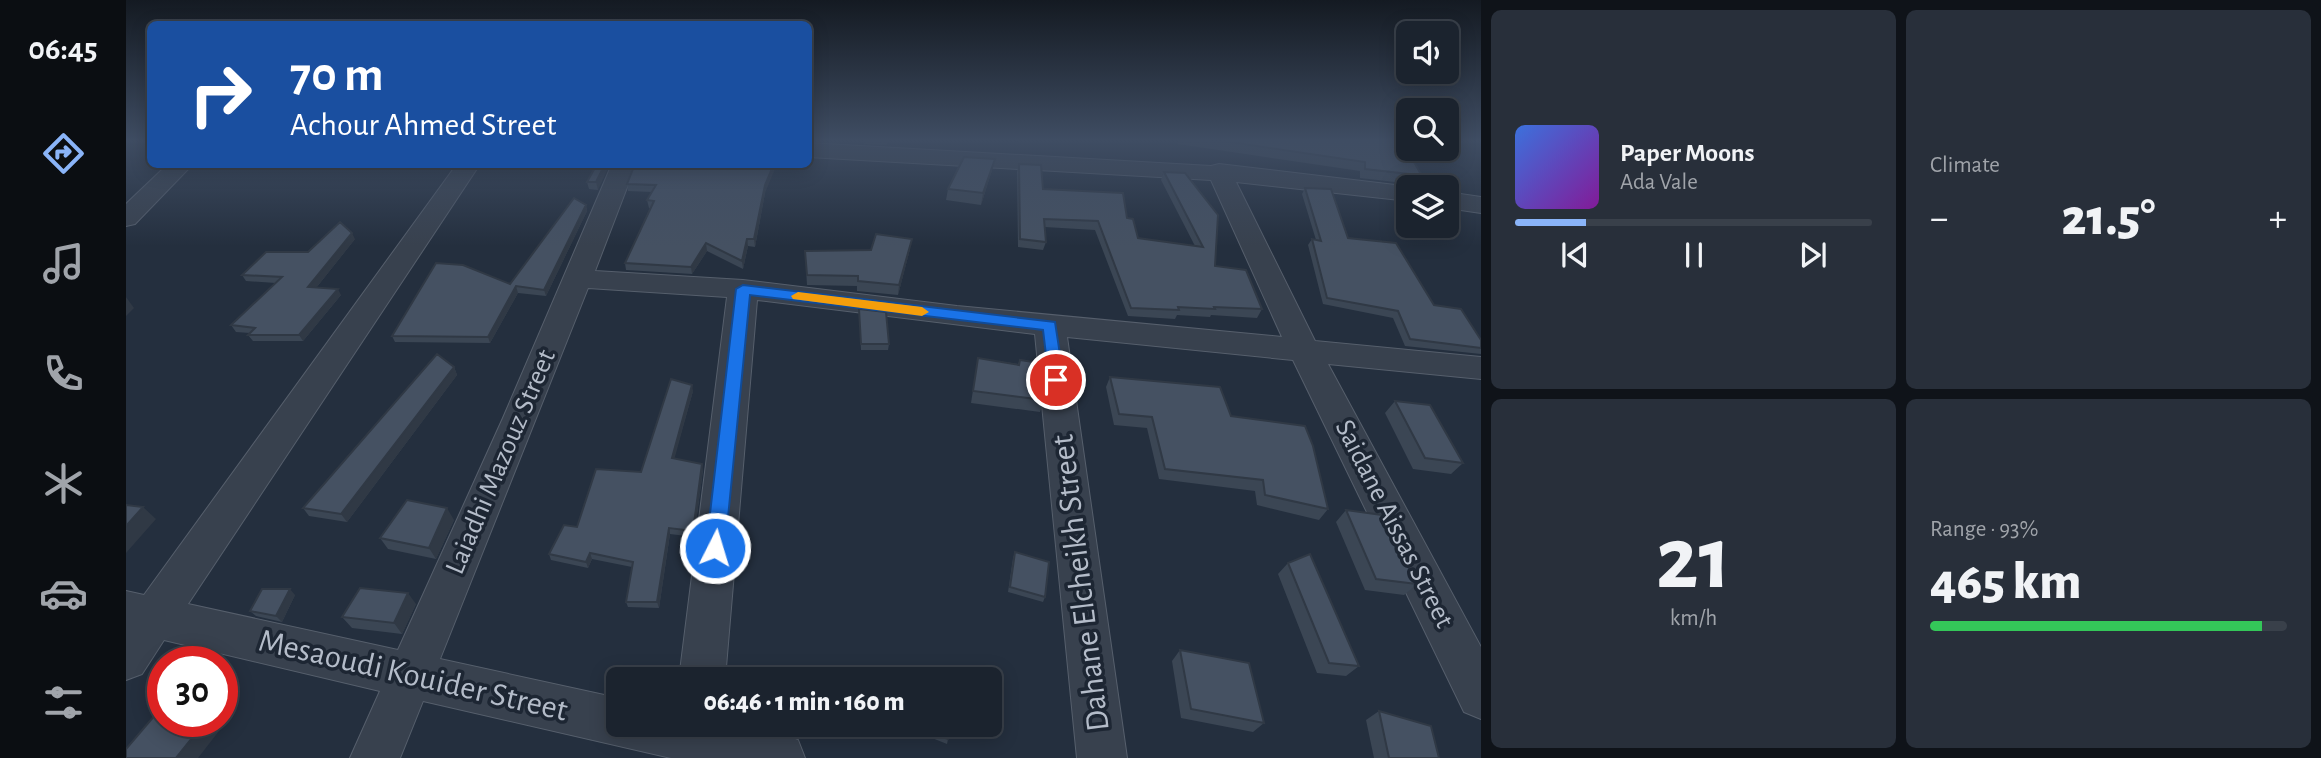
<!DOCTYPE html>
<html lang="en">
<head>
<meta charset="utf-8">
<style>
  :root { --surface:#1b232e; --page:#282f3a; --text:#f1f3f6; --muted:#a0a4aa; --line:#39404a; --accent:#8ab4f8 }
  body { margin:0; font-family:"Alegreya Sans",sans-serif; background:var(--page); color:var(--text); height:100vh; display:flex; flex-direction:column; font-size:26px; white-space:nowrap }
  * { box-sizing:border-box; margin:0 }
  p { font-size:23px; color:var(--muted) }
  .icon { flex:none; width:38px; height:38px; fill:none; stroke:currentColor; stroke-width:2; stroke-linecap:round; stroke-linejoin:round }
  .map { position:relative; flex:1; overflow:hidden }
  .details { display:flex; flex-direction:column; gap:10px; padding:10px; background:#0f1319; width:840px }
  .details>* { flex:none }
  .guide { position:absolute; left:21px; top:21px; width:665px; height:147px; border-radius:10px; box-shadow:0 4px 18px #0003,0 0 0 2px var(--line); background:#1a4fa0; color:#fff; overflow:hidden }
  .tools { position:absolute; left:1270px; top:21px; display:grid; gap:14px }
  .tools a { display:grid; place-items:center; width:63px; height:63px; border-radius:10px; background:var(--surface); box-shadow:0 4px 18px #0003,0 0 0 2px var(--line); font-size:35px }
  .speed { position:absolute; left:21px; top:646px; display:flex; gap:14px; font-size:35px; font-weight:700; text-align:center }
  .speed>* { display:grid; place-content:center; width:91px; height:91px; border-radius:50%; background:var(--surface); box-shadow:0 4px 18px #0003,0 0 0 2px var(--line); line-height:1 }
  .speed .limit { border:10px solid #d22; background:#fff; color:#111 }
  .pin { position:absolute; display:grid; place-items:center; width:60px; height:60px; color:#fff; margin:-30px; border:4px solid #fff; border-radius:50%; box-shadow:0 2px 7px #0007 }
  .me { position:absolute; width:77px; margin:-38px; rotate:5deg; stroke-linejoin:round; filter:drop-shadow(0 0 5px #0008) }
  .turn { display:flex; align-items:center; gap:24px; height:147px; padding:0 28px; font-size:32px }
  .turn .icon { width:91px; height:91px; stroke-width:2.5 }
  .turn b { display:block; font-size:49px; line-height:60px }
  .big { font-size:52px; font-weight:800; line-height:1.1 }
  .details .tile { flex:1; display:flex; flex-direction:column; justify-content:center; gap:10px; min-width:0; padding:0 24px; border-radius:10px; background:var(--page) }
  .details .dial { align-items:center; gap:0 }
  .dial b { font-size:91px; line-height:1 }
  .song { display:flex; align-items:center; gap:21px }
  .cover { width:84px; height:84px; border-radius:10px; background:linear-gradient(135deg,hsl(220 70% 55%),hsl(290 70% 35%)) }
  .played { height:7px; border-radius:4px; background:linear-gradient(90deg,var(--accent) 20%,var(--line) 20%) }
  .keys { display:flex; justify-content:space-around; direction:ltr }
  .heat { display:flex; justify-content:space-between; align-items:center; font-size:38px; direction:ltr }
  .charge { height:10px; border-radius:5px; background:linear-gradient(90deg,#34c759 93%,var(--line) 0) }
  .details .tiles { flex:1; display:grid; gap:10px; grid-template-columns:repeat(2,1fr) }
  .trip { position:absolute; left:480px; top:667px; width:396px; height:70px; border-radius:10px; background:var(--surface); box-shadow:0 4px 18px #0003,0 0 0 2px var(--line); font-weight:800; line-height:70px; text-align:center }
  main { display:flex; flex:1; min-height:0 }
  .tabs { display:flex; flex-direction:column; width:126px; justify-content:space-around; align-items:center; background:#0b0e12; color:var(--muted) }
  .tabs .icon { width:49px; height:49px }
  .tabs .selected { color:var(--accent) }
  .tabs b { font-size:32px; color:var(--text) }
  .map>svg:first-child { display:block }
</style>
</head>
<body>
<main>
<nav class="tabs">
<b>06:45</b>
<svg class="icon selected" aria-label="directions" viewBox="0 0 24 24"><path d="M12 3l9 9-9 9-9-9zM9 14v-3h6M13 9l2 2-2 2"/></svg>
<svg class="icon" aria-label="music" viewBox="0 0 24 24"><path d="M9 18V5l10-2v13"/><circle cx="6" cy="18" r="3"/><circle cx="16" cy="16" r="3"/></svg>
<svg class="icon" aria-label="phone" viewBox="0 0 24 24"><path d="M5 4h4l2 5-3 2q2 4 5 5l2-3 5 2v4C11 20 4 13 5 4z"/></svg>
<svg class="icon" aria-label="climate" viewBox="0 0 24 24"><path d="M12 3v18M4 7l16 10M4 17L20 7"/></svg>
<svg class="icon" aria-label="car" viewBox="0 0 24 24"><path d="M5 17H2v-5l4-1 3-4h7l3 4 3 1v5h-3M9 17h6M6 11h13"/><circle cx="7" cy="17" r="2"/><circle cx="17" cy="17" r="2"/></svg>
<svg class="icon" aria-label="filters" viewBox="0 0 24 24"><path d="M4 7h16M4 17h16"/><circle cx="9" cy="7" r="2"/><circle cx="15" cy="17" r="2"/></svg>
</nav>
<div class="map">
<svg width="1355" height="758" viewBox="0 0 1355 758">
  <rect width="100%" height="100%" fill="#242f3e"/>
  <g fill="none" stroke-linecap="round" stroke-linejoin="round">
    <g stroke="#565f6c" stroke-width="2">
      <path id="street" d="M 682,143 L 1085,166 L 1093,164 L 1286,187 L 1283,187 L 1283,201 L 1110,182 L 1189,341 L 1355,357 L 1355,379 L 1202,364 L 1355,647 L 1355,719 L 1338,712 L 1167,360 L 941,337 L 1001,758 L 951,758 L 909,334 L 631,300 L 599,679 L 553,679 L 601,297 L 462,288 L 314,659 L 492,698 L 492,724 C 552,724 615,717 672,740 L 679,758 L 545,758 L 297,701 L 274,758 L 224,758 L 254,691 L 38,640 L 16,674 L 0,680 L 0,591 L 18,595 L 331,164 L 354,164 L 62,604 L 272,650 L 377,418 L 486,164 L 510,164 L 469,271 L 617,280 L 831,306 L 1156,337 L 1085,180 L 682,157 Z
        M 42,164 L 67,164 L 9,224 L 0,226 L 0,204 Z
        M 1321,192 L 1355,197 L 1355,213 L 1321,208 Z"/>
    </g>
    <use href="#street" fill="#38414e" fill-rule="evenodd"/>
  </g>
  <path fill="#3b4654" d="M 736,139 L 763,139 L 761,145 L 738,144 Z
    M 1052,139 L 1275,139 L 1301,185 L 1300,187 L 1289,187 L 1286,184 L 1234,178 L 1234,171 L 1052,144 Z
    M 869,159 L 866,170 L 855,205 L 820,200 L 822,189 Z
    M 471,164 L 472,190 L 463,189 L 461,182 Z
    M 893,164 L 917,189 L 1001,218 L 1012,238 L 1069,246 L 1035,180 L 1038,172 L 1089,266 L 1136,309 L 1131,318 L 1085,315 L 1084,317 L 1051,315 L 1049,319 L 1002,316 L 969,230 L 919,227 L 920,242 L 917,250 L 892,247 L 891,172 Z
    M 501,184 L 639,193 L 629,247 L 622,246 L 617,269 L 581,251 L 566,274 L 500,270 L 499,263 L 524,208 L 523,208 L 521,200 L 526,192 L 502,191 Z
    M 1179,188 L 1222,238 L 1308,305 L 1355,340 L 1355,354 L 1279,346 L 1267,318 L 1197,304 L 1182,245 L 1186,239 L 1190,240 L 1176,194 Z
    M 460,205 L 461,211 L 420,296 L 392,293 L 364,343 L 269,342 L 266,336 L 384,284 Z
    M 229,239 L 190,288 L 215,295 L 177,341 L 127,341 L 122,335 L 124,333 L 110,332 L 105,325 L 150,283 L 120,281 L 116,275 L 182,252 Z
    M 784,249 L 772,295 L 731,291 L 731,286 L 681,285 L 679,251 Z
    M 733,309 L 763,344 L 762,350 L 735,350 Z
    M 852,358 L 892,364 L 894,360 L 918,400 L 914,412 L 845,403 Z
    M 328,367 L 331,375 L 221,522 L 183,516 L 177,508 Z
    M 984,377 L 1105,416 L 1202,509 L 1193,520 L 1131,505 L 1129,491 L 1033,479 L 1021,428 L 988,425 L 980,387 Z
    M 567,391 L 548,458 L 577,470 L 568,537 L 544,534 L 533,608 L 502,607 L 500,602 L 506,567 L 466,559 L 462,568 L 425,560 L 423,554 L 451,527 L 515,472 Z
    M 1269,401 L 1337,463 L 1325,474 L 1287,469 L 1259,413 Z
    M 1220,510 L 1291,584 L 1278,595 L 1239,590 L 1210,522 Z
    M 328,520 L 310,559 L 262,549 L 254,538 Z
    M 889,552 L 919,597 L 917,602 L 882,592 L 887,558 Z
    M 1162,563 L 1233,666 L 1220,676 L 1191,673 L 1152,574 Z
    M 169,595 L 156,622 L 130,616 L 124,611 Z
    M 290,604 L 276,634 L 226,628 L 216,617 Z
    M 1054,650 L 1138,723 L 1127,732 L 1055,718 L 1046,661 Z
    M 1253,711 L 1313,758 L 1248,758 L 1240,720 Z
    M 798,724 L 822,739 L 821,744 L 796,734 Z"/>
  <path fill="#303945" d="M 869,159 L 866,170 L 855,205 L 857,193 Z
    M 479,164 L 484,164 L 472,190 L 470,182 Z
    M 648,164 L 651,164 L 639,193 L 629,247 L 628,239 L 639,185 Z
    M 460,205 L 461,211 L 420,296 L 418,290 Z
    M 226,233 L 229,239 L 186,293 L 182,287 Z
    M 621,239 L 622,246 L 617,269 L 616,261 Z
    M 786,239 L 784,249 L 772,295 L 773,285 Z
    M 580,243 L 581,251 L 566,274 L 565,267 Z
    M 390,286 L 392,293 L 364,343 L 362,337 Z
    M 212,289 L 215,295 L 177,341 L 173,335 Z
    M 0,297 L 8,308 L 0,316 Z
    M 328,367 L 331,375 L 221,522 L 215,514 Z
    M 566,385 L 567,391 L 547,464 L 546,458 Z
    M 576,464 L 577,470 L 568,537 L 567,531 Z
    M 17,507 L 30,519 L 0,553 L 0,526 Z
    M 321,508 L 328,520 L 310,559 L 303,548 Z
    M 543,528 L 544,534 L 533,608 L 531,602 Z
    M 464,553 L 466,559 L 462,568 L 460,562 Z
    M 164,589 L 169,595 L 156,622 L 150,616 Z
    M 282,593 L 290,604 L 276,634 L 268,623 Z
    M 79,722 L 93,731 L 72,758 L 50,758 Z"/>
  <path fill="#455162" stroke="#303945" stroke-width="2" d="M 1084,139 L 1275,139 L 1301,185 L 1292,185 L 1295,178 L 1292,175 L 1239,169 L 1239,162 Z
    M 838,157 L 869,159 L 857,193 L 822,189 Z
    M 471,164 L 479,164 L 470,182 L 461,182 Z
    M 509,164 L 648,164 L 639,185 L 628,239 L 621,239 L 616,261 L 580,243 L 565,267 L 499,263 L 528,201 L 521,200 L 530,185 L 501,184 Z
    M 893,164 L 915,165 L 917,189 L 997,193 L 1001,218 L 1007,219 L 1012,238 L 1077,247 L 1038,172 L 1059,173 L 1092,215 L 1089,266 L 1120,270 L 1136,309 L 1088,307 L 1089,309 L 1052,307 L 1053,310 L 1005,308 L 972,221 L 918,219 L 920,242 L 894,239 Z
    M 1179,188 L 1205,189 L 1222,238 L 1270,243 L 1308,305 L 1335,309 L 1355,340 L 1355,348 L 1284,339 L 1272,311 L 1201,298 L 1186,239 L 1195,241 Z
    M 448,198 L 460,205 L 418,290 L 390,286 L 362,337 L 266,336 L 310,263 L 337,265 L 384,284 Z
    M 214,222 L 226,233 L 182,287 L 212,289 L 173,335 L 122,335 L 129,328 L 105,325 L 156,277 L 116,275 L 140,252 L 182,252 Z
    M 750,234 L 786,239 L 773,285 L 732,281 L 732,276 L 681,275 L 679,251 L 745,250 Z
    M 733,309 L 760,312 L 763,344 L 735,344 Z
    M 311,354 L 328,367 L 215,514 L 177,508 Z
    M 852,358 L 893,365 L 894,360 L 914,363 L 918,400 L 847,391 Z
    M 984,377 L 1094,387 L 1105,416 L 1179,426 L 1187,446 L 1202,509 L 1139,495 L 1137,480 L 1039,469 L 1026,417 L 993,414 Z
    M 545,379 L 566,385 L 546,458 L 576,464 L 567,531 L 543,528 L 531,602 L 500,602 L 507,562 L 464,553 L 460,562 L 423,554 L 438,525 L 451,527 L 470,469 L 515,472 Z
    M 1269,401 L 1304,405 L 1337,463 L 1299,458 Z
    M 281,500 L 321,508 L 303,548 L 254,538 Z
    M 0,505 L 17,507 L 0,526 Z
    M 1220,510 L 1256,515 L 1291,584 L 1250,579 Z
    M 889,552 L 923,562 L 919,597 L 884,587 Z
    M 1184,554 L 1233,666 L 1203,663 L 1162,563 Z
    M 234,588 L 282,593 L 268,623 L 216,617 Z
    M 136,589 L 164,589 L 150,616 L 124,611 Z
    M 1054,650 L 1123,663 L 1138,723 L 1065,709 Z
    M 813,668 L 837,676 L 836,679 L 810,679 Z
    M 35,708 L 37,709 L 37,721 L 79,722 L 50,758 L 0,758 L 0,749 Z
    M 1253,711 L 1305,726 L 1313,758 L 1263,758 Z
    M 798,724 L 826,724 L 822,739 L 797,730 Z"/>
  <linearGradient id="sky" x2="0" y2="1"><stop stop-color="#141a22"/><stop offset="0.57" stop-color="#3f4d63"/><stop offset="1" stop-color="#3f4d63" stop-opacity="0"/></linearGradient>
  <rect width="1355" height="246" fill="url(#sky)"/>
  <path fill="#1a73e8" stroke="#114b97" stroke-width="2" d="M 617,285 L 929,322 L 938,380 L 930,385 L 923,380 L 917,330 L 624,295 L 599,548 L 596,554 L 589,556 L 582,554 L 580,548 L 610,289 Z"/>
  <path fill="#f59e0b" d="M 672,292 L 796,307 L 803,312 L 796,316 L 667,299 L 665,296 Z"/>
  <g text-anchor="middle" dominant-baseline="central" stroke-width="7" stroke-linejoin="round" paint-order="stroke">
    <g font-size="28" fill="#b4bcc9" stroke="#1d2633">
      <text transform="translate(375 462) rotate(-67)">Laiadhi Mazouz Street</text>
      <text transform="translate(1268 524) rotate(63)">Saidane Aissas Street</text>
    </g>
    <g font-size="33" fill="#b4bcc9" stroke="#1d2633">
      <text transform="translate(955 583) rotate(-97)">Dahane Elcheikh Street</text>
      <text transform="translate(287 676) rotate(13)">Mesaoudi Kouider Street</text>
    </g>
  </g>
</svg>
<div class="tools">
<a><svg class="icon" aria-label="sound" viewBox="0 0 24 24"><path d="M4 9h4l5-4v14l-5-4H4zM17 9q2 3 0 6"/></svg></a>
<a><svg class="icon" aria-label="search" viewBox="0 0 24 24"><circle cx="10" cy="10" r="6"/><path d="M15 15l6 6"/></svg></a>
<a><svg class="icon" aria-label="layers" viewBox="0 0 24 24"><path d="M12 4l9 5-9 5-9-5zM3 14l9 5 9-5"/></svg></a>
</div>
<div class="speed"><div class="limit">30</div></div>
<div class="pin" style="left:930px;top:380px;background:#d93025"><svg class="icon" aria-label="arrive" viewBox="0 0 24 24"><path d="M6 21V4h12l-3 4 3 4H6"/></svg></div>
<svg class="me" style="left:589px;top:548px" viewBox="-20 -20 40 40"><circle r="17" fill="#1a73e8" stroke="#fff" stroke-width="3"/><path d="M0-11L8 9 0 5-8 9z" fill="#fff"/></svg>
<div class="trip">06:46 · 1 min · 160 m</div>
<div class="guide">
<div class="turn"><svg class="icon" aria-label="right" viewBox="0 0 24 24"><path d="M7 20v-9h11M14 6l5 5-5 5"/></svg><div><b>70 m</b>Achour Ahmed Street</div></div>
</div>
</div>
<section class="details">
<div class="tiles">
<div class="tile">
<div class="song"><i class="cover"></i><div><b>Paper Moons</b><p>Ada Vale</p></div></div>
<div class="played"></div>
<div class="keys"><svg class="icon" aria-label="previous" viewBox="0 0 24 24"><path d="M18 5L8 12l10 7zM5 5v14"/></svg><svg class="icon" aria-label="pause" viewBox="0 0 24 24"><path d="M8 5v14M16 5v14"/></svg><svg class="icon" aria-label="next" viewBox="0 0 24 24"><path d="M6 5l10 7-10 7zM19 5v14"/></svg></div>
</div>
<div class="tile"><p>Climate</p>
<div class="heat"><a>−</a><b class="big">21.5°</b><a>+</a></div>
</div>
<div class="tile dial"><b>21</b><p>km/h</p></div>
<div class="tile"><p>Range · 93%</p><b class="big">465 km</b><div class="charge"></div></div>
</div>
</section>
</main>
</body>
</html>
